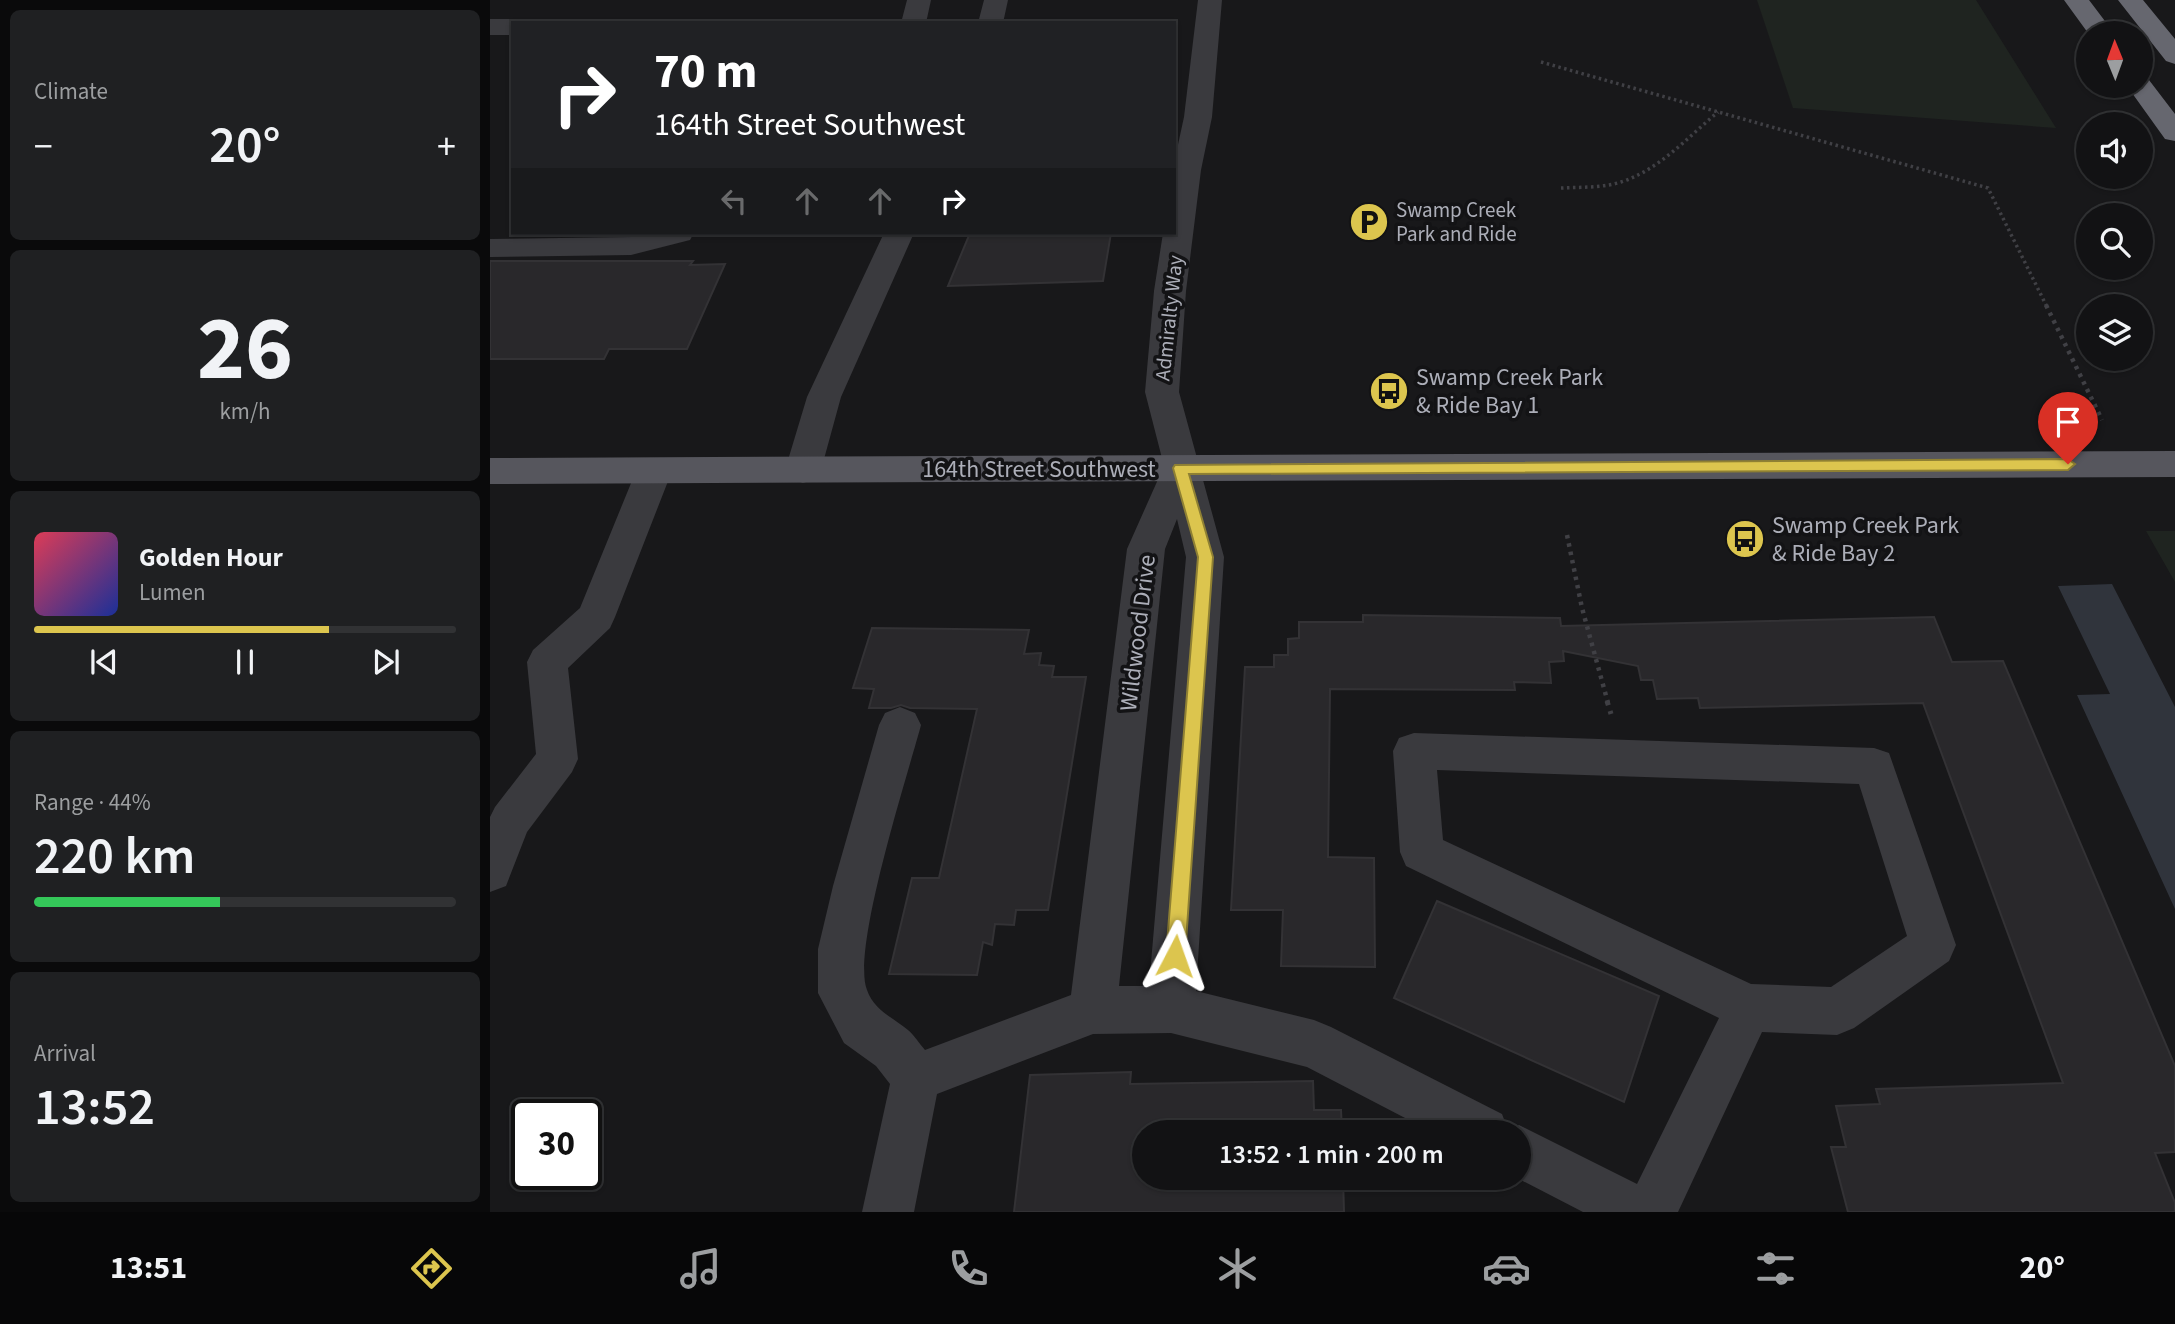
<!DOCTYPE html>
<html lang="en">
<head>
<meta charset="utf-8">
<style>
  :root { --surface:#121214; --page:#1f2022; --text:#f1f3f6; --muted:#9c9ea0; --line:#313234; --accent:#dcc54e }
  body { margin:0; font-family:"Source Sans 3",sans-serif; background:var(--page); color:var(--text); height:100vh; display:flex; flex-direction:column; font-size:26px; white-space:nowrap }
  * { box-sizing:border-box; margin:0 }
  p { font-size:23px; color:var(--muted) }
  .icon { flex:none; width:38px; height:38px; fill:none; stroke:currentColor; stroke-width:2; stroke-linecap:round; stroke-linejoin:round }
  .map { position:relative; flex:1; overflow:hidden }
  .side { display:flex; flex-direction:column; gap:10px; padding:10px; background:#0a0a0b; width:490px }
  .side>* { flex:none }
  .banner { position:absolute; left:21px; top:21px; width:665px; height:214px; border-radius:0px; box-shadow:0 2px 5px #0004,0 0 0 2px var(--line); background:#202124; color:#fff; overflow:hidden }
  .needle { width:46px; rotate:359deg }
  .buttons { position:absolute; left:1586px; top:21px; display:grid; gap:14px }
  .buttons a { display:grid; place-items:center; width:77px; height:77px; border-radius:50%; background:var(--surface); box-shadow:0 2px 5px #0004,0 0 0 2px var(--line); font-size:35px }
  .speed { position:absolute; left:21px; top:1099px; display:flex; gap:14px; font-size:35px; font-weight:700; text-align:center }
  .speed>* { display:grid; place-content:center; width:91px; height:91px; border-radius:50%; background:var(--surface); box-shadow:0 2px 5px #0004,0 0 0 2px var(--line); line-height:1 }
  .speed .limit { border:4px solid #111; border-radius:10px; background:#fff; color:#111 }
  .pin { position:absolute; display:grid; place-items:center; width:60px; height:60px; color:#fff; margin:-72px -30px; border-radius:50% 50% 50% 0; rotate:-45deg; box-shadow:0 0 7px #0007 }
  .pin .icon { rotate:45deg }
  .me { position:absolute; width:77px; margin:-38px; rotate:4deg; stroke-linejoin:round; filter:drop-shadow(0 0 5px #0008) }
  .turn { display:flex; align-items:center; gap:24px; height:147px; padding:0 28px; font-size:32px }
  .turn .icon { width:91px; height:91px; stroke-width:2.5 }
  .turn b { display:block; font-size:49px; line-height:60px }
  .lanes { display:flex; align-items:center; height:66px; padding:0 28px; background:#0003; justify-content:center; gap:35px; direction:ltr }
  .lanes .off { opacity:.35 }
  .big { font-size:52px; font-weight:600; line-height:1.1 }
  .side .card { flex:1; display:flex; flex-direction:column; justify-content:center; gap:10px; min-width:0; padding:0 24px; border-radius:10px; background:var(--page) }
  .side .dial { align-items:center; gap:0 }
  .dial b { font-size:91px; line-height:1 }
  .song { display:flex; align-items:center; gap:21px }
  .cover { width:84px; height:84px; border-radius:10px; background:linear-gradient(135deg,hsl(350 70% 55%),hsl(230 70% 35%)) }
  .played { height:7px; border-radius:4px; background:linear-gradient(90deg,var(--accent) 70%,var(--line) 70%) }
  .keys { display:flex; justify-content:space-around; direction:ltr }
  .heat { display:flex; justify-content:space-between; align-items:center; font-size:38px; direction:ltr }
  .charge { height:10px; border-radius:5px; background:linear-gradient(90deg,#34c759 44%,var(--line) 0) }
  .trip { position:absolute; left:642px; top:1120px; width:399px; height:70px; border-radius:35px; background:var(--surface); box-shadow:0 2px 5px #0004,0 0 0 2px var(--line); font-weight:600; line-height:70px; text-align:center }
  .tab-bar { display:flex; height:112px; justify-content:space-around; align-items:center; background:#070708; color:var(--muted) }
  .tab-bar .icon { width:49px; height:49px }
  .tab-bar .on { color:var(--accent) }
  .tab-bar b { font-size:32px; color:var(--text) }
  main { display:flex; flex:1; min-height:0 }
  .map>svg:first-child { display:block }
</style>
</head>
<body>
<main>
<section class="side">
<div class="card"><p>Climate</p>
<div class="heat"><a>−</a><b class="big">20°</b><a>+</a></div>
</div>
<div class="card dial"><b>26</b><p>km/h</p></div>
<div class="card">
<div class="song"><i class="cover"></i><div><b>Golden Hour</b><p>Lumen</p></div></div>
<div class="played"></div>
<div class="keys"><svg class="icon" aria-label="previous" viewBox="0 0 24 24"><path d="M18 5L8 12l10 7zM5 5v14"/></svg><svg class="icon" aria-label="pause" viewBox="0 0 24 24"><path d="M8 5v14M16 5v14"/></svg><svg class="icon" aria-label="next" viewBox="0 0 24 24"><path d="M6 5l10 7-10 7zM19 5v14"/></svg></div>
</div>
<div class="card"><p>Range · 44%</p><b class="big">220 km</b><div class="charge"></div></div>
<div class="card"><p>Arrival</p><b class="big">13:52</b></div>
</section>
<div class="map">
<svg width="1685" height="1212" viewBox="0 0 1685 1212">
  <rect width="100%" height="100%" fill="#18181a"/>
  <path fill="#1f2420" d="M 1267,0 L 1486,0 L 1566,128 L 1303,108 Z
    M 1656,531 L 1685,531 L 1685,582 Z"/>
  <path fill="#30343c" d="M 1622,584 L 1685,707 L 1685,909 L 1587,695 L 1620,694 L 1568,586 Z"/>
  <path fill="#29282b" stroke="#333235" stroke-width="2" d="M 480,233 L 621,233 L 613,281 L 458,286 Z
    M 0,261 L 203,261 L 200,265 L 235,264 L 197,349 L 119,349 L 114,359 L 0,359 Z
    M 873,615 L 1070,618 L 1071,626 L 1444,617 L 1462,662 L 1513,661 L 1685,1066 L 1685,1152 L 1665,1153 L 1685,1203 L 1685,1212 L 1358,1212 L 1341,1147 L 1356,1147 L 1346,1106 L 1390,1104 L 1386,1089 L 1573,1083 L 1433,703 L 1210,708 L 1208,698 L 1167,699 L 1163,680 L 1151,680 L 1148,666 L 1073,651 L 1074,661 L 1059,662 L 1061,683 L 1024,682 L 1025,690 L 840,689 L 838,857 L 884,858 L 885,967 L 791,966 L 793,910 L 741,910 L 755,667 L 784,667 L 784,655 L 798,655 L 798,639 L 809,638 L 809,622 L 873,622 Z
    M 382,628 L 539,630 L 534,654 L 551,653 L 549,665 L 564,666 L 562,677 L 596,677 L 558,910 L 526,910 L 524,925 L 505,924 L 502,945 L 493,942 L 487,975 L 399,974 L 422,878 L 449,878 L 487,709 L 420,708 L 411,705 L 401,708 L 379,708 L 384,689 L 363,688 Z
    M 947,901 L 1169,996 L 1134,1102 L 904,998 Z
    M 641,1072 L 640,1084 L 823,1081 L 824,1110 L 851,1110 L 852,1132 L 654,1132 L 654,1178 L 853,1178 L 854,1212 L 524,1212 L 540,1075 Z"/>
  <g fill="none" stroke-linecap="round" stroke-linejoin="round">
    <path stroke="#404045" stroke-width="3.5" stroke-dasharray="2.5 3.5" stroke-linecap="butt" d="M 1051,62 L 1498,188 L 1557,307
      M 1071,188 C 1091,187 1112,188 1131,182 C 1169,170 1198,137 1228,112"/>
    <path stroke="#404045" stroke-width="4.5" stroke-dasharray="3.5 5" stroke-linecap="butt" d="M 1556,305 L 1612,420
      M 1077,535 L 1092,608 L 1118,703"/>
    <path stroke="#404045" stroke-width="5" stroke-dasharray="4.5 6" stroke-linecap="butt" d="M 1117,701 L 1121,714"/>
    <path fill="#3a3a3e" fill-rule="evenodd" d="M 417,0 L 441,0 L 436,23 L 411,23 Z
      M 494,0 L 518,0 L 513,23 L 488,23 Z
      M 708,0 L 732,0 L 722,117 L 711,170 L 696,291 L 689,392 L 734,557 L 706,991 L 824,1020 L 841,1027 L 1012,1114 L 1018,1130 L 1029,1125 L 1147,1184 L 1229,1018 L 916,866 L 910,852 L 903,751 L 909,738 L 924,733 L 1384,748 L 1399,753 L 1466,945 L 1459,961 L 1364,1028 L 1347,1035 L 1272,1032 L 1188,1212 L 1093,1212 L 1027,1178 L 1029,1132 L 942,1132 L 817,1067 L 681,1033 L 603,1034 L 447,1094 L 424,1212 L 372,1212 L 400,1084 L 386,1066 L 354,1043 L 328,993 L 328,949 L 343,886 L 389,725 L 395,713 L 410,707 L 425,713 L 431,725 C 418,774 361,950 377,990 C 384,1010 402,1017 418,1030 C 424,1035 429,1043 435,1050 L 581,995 L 637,549 L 674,466 L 655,392 L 664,291 L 673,233 L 684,233 L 684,163 L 694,117 ZM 687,519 L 696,557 L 659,986 L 629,986 L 675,549 ZM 947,770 L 1369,784 L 1417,936 L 1341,987 L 1261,984 L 953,840 Z
      M 0,19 L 23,19 L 33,23 L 23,23 L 23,35 L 0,35 Z
      M 155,233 L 204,233 L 200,240 L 141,255 L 0,257 L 0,239 L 141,237 Z
      M 394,233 L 424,233 L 351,397 L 331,470 L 325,479 L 313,483 L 301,479 L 295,470 L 317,397 Z
      M 164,458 L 177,462 L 182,471 L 125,617 L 120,628 L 78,668 L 88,759 L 82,772 L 37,832 L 16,886 L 0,892 L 0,817 L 5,807 L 46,754 L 37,662 L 43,650 L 90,608 L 146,471 L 151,462 Z"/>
    <path fill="#56565d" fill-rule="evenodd" d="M 1685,451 L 1685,477 L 0,484 L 0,458 Z"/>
    <path fill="#66676f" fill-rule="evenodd" d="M 1574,0 L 1599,0 L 1624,33 L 1598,33 Z
      M 1628,0 L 1653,0 L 1685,39 L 1685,64 L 1676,61 Z
      M 1650,78 L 1659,80 L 1685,114 L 1685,141 L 1675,139 L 1637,86 L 1650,86 Z"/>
  </g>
  <path fill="#dcc54e" stroke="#8f8033" stroke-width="2" d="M 1578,459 L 1585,464 L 1578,470 L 699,474 L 723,557 L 695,956 L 692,962 L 685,965 L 679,962 L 676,956 L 708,557 L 683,468 L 685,465 Z"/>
  <defs>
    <g id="parking-disc" transform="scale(2.0125)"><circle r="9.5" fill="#dcc54e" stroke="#131315"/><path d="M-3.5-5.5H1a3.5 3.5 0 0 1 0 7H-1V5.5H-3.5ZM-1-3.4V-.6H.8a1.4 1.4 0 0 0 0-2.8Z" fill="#111"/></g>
    <g id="bus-disc" transform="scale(2.0125)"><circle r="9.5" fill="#dcc54e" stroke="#131315"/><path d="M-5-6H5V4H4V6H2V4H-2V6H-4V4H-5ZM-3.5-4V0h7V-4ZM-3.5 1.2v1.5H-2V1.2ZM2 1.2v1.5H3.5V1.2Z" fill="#111"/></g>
  </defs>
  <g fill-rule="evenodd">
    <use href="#parking-disc" x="879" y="222"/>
    <use href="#bus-disc" x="899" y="391"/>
    <use href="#bus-disc" x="1255" y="539"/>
  </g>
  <g text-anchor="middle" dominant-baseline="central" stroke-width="7" stroke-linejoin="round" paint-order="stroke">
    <g font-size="21" fill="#acaeb8" stroke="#131315" text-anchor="start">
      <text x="906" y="210">Swamp Creek<tspan x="906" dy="24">Park and Ride</tspan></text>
    </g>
    <g font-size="21" fill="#acaeb8" stroke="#131315">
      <text transform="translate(679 318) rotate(-84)">Admiralty Way</text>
    </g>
    <g font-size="24" fill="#acaeb8" stroke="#131315" text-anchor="start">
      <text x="926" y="377">Swamp Creek Park<tspan x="926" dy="28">&amp; Ride Bay 1</tspan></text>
      <text x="1282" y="525">Swamp Creek Park<tspan x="1282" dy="28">&amp; Ride Bay 2</tspan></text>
    </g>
    <g font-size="24" fill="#acaeb8" stroke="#131315">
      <text x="549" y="469">164th Street Southwest</text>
      <text transform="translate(648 633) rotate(-83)">Wildwood Drive</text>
    </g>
  </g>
</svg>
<div class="buttons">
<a><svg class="needle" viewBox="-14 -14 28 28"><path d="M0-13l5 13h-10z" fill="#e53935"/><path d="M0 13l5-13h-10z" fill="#9c9ea0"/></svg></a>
<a><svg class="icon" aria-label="sound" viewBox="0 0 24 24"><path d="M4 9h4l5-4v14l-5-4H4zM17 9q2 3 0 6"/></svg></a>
<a><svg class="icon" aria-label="search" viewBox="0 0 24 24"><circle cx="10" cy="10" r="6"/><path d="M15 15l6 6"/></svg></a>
<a><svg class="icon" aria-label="layers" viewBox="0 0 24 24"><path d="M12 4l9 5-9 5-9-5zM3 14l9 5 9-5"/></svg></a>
</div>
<div class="speed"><div class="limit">30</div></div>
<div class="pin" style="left:1578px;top:464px;background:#d93025"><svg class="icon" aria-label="arrive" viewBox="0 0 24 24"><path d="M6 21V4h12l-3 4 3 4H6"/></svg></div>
<svg class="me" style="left:685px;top:956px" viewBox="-20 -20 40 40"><path d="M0-17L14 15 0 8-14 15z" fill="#dcc54e" stroke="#fff" stroke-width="4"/></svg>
<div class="trip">13:52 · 1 min · 200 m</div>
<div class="banner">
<div class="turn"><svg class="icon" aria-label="right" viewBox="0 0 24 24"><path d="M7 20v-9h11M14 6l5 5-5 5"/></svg><div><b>70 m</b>164th Street Southwest</div></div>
<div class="lanes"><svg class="icon off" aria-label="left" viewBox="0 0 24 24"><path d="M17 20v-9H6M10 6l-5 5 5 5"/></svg><svg class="icon off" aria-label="ahead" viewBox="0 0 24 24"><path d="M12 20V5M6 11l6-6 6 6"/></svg><svg class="icon off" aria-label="ahead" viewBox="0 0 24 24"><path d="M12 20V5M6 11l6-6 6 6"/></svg><svg class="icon" aria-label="right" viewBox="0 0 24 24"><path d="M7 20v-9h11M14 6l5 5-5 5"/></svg></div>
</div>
</div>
</main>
<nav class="tab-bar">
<b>13:51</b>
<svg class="icon on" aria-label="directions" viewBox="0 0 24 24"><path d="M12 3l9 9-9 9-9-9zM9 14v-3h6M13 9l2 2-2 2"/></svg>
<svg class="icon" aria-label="music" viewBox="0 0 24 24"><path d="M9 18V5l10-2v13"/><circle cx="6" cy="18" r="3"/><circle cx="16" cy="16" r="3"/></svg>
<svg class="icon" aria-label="phone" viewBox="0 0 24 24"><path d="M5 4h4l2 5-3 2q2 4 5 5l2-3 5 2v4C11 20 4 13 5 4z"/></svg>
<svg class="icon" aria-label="climate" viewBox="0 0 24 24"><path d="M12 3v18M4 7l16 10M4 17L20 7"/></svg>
<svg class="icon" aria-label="car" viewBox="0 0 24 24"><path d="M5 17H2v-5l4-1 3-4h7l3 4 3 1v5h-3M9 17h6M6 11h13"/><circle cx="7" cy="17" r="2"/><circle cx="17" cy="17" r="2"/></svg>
<svg class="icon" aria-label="filters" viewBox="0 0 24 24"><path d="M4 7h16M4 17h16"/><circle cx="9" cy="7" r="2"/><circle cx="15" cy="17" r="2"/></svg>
<b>20°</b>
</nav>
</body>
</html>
